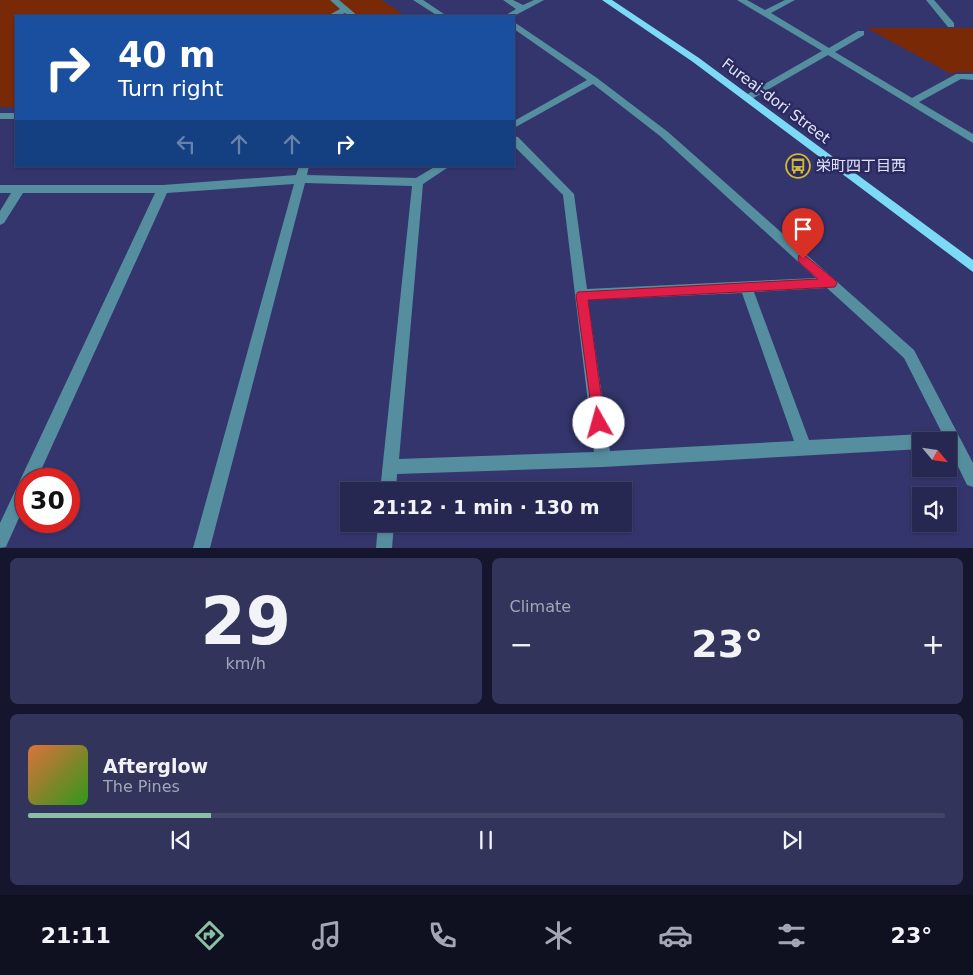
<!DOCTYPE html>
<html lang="en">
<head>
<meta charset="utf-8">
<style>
  :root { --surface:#262851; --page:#32345b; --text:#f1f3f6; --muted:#a4a6b7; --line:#424468; --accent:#8abfa5 }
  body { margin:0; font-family:"DejaVu Sans","Noto Sans JP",sans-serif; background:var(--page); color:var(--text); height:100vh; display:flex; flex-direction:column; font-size:19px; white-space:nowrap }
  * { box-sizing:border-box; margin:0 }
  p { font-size:16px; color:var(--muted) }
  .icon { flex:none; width:28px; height:28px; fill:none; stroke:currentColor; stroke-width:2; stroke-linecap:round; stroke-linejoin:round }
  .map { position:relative; height:548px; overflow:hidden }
  .details { display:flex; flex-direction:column; gap:10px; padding:10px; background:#15162d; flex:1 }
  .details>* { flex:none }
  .guide { position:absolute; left:15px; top:15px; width:500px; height:152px; border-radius:0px; box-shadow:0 1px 4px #0004,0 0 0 1px var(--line); background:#1a4fa0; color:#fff; overflow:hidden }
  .needle { width:32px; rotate:119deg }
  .fabs { position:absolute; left:912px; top:432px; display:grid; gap:10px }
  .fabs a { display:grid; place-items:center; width:45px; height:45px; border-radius:0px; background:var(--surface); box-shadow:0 1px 4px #0004,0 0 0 1px var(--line); font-size:25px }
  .speed { position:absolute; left:15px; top:468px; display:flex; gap:10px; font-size:25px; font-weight:700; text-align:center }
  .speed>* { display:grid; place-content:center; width:65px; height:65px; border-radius:50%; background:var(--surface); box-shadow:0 1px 4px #0004,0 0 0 1px var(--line); line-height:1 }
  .speed .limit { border:8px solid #d22; background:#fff; color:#111 }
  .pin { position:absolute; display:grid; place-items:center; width:42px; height:42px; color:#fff; margin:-51px -21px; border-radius:50% 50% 50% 0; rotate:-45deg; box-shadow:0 0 5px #0007 }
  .pin .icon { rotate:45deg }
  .me { position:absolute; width:55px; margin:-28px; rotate:353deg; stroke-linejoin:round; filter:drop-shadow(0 0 4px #0008) }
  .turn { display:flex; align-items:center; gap:18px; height:105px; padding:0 20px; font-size:22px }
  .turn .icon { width:65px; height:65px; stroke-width:2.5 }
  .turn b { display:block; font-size:35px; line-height:42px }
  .lanes { display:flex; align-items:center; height:48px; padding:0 20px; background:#0003; justify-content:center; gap:25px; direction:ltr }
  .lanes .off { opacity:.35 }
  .big { font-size:38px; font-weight:600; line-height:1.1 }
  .details .tile { flex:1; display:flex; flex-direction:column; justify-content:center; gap:8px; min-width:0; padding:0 18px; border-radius:8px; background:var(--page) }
  .details .dial { align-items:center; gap:0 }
  .dial b { font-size:65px; line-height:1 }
  .song { display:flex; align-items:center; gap:15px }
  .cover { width:60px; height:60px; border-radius:8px; background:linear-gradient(135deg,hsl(20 70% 55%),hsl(110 70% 35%)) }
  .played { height:5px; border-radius:2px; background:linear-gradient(90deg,var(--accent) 20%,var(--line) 20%) }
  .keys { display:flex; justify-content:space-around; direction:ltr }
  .heat { display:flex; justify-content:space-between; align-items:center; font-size:28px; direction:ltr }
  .details .tiles { flex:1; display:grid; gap:10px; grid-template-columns:1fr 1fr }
  .tile:last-child { grid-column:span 2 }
  .trip { position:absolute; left:340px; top:482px; width:292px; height:50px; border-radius:0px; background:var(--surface); box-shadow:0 1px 4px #0004,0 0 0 1px var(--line); font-weight:600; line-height:50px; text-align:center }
  .menu { display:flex; height:80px; justify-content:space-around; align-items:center; background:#0f1020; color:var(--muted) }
  .menu .icon { width:35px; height:35px }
  .menu .current { color:var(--accent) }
  .menu b { font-size:22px; color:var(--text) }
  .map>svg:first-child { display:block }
</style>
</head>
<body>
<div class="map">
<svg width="973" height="548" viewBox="0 0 973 548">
  <rect width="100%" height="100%" fill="#33356c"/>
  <path fill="#7a2907" d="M 0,0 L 381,0 L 406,16 L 16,16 L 16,107 L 0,107 Z
    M 867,28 L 973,28 L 973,72 L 957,72 L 951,74 Z"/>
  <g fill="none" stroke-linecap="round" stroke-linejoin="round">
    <path fill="#558e9f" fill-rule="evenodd" d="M 330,0 L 339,0 L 358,16 L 349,16 L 345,13 L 338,16 L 327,16 L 340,9 Z
      M 413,0 L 423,0 L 447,16 L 438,16 Z
      M 503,0 L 513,0 L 523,5 L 534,0 L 544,0 L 514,16 L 504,16 L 516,9 Z
      M 737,0 L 747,0 L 765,10 L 785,0 L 795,0 L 771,13 L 829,48 L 858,31 L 864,31 L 864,35 L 835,52 L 912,98 L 956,74 L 973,74 L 973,80 L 961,79 L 919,102 L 973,134 L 973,143 L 828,55 L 750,100 L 744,100 L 744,96 L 822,51 Z
      M 926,0 L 934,0 L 954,23 L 954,27 L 948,27 Z
      M 514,22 L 597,78 L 668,132 L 914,350 L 973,463 L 973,487 L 967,485 L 949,448 L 949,441 L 921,441 L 921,449 L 603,467 L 397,474 L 396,491 L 380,491 L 412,186 L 305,183 L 210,548 L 193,548 L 294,184 L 167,193 L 37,479 L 26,479 L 26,502 L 6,547 L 0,548 L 0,523 L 155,193 L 23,193 L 4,223 L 0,225 L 0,211 L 11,193 L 0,193 L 0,185 L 163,185 L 296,175 L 299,166 L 309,166 L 307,175 L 416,178 L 436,166 L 450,166 L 423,184 L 399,459 L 594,452 L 563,195 L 514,146 L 514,136 L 518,137 L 574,194 L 587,289 L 816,278 L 660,136 L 593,84 L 514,128 L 514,121 L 587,80 L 514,29 ZM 827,288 L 904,358 L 942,433 L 809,440 L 754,292 ZM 742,293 L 794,441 L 610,451 L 588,300 Z
      M 0,113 L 16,113 L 16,119 L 0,119 Z
      M 378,524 L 394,524 L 392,548 L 376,548 Z"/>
    <path fill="#7cdaf6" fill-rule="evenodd" d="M 602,0 L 612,0 L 699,58 L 973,260 L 973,272 L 693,62 Z"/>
  </g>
  <path fill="#e11d48" stroke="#92132f" d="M 803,254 L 835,280 L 837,283 L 835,287 L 588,300 L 605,423 L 603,428 L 599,430 L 594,428 L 576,295 L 578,292 L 818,279 L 799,262 L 798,259 L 799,255 Z"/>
  <defs>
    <g id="bus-ring" transform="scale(1.25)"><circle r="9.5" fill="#2a2a60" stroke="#ceb837" stroke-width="1.5"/><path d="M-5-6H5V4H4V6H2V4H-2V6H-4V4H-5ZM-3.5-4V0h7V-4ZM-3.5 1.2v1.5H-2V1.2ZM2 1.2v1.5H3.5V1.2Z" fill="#ceb837"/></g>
  </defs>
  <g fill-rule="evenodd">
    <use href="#bus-ring" x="798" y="166"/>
  </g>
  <g text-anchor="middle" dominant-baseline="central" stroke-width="5" stroke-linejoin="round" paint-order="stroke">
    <g font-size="15" fill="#e2e5f9" stroke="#2a2a60">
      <text transform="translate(776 101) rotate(37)">Fureai-dori Street</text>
    </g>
    <g font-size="15" fill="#e2e5f9" stroke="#2a2a60" text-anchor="start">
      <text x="816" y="166">栄町四丁目西</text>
    </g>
  </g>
</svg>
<div class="fabs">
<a><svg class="needle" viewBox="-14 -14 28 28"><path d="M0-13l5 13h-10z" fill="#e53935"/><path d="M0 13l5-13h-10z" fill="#a4a6b7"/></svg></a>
<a><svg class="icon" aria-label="sound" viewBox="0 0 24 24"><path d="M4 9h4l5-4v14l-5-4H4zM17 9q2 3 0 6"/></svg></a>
</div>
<div class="speed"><div class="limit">30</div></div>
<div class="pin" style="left:803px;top:259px;background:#d93025"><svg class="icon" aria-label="arrive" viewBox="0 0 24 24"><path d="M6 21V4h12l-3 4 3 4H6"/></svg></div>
<svg class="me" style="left:599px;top:423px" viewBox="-20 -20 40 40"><circle r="19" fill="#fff"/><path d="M0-13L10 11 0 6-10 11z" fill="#e11d48"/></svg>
<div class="trip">21:12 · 1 min · 130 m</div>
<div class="guide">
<div class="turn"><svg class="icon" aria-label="right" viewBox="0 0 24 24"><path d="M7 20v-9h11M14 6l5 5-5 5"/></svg><div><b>40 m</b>Turn right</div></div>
<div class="lanes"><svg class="icon off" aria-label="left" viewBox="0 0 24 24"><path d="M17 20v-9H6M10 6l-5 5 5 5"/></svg><svg class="icon off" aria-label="ahead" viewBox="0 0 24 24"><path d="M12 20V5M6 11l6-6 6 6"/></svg><svg class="icon off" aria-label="ahead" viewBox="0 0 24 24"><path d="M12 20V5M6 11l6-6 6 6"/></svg><svg class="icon" aria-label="right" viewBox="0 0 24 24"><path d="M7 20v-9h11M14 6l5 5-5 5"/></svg></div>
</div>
</div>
<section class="details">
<div class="tiles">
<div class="tile dial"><b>29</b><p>km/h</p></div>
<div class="tile"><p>Climate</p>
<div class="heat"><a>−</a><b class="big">23°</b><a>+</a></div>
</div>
<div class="tile">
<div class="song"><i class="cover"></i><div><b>Afterglow</b><p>The Pines</p></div></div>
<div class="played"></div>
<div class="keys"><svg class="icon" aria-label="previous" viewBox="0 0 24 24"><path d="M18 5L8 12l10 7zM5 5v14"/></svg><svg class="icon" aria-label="pause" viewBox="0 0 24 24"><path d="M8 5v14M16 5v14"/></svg><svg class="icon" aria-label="next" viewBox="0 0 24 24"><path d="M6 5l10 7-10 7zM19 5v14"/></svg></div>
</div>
</div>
</section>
<nav class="menu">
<b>21:11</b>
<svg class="icon current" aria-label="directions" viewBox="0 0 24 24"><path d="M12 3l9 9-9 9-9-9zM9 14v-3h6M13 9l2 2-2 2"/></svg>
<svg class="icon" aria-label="music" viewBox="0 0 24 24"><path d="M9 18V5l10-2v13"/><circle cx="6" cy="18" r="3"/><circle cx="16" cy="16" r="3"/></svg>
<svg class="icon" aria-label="phone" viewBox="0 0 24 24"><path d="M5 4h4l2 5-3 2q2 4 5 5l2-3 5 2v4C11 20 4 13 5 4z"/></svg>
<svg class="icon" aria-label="climate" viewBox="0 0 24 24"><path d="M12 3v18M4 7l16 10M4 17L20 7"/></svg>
<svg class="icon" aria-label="car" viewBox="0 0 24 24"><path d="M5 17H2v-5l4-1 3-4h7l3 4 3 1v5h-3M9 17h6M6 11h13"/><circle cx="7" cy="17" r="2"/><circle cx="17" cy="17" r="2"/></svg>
<svg class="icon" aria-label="filters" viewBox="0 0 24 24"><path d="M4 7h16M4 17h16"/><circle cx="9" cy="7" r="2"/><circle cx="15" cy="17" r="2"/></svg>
<b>23°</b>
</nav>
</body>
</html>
